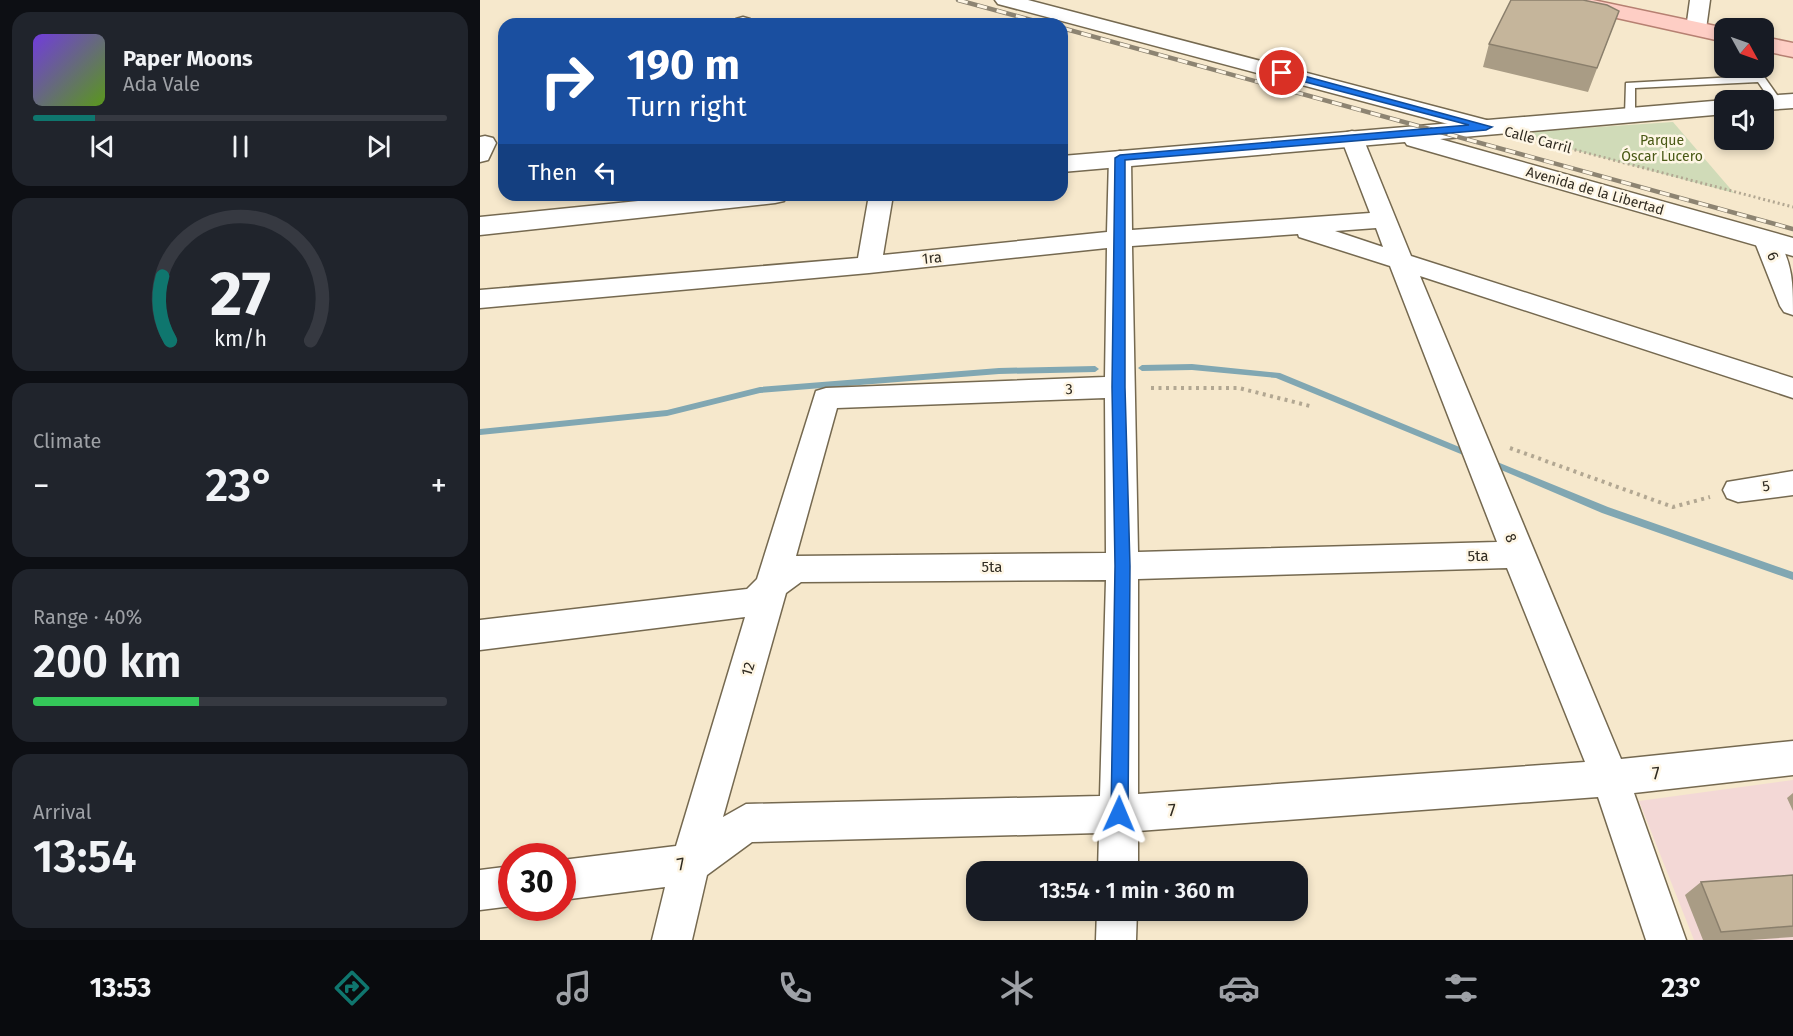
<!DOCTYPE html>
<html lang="en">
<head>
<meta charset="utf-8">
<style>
  :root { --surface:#171b24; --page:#20242c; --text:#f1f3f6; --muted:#9ea1a6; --line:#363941; --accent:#0f766e }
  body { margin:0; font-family:"Fira Sans",sans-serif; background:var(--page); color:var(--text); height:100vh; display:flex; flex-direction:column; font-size:22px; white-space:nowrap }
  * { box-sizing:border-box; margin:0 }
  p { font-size:20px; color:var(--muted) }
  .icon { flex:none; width:33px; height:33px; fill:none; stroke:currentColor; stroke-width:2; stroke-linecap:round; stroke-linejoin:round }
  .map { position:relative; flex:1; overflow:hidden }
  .panel { display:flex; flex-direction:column; gap:12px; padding:12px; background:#0d0f14; width:480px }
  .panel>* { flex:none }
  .banner { position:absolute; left:18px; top:18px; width:570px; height:183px; border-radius:18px; box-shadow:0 3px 9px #0003; background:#1a4fa0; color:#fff; overflow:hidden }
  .needle { width:39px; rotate:130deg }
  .fabs { position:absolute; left:1234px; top:18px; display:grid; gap:12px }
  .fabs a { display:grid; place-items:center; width:60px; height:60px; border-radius:12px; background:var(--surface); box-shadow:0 3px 9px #0003; font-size:30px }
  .speed { position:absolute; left:18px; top:843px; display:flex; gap:12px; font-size:30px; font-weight:700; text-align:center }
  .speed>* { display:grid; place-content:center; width:78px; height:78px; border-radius:50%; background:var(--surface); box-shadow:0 3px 9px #0003; line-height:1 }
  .speed .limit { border:9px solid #d22; background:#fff; color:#111 }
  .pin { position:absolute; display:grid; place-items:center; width:51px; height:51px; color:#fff; margin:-26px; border:3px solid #fff; border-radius:50%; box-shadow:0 2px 6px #0007 }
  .me { position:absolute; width:66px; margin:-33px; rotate:1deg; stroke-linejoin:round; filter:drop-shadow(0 0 4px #0008) }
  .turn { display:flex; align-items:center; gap:21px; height:126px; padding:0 30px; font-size:27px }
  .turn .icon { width:78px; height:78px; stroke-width:2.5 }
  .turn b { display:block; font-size:42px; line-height:51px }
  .then { display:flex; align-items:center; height:57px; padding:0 30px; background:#0003; gap:12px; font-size:22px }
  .big { font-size:45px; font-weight:600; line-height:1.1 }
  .panel .card { flex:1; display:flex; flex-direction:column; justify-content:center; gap:9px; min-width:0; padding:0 21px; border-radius:18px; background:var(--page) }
  .panel .dial { align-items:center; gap:0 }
  .dial svg { height:156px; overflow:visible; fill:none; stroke:var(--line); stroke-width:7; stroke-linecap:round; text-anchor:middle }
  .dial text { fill:var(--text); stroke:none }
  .song { display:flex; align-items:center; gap:18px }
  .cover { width:72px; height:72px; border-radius:9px; background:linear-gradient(135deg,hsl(260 70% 55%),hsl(90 70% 35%)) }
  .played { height:6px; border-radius:3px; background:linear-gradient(90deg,var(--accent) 15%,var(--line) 15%) }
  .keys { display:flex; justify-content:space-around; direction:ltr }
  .heat { display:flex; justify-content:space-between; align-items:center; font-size:33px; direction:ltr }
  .charge { height:9px; border-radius:4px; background:linear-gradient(90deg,#34c759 40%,var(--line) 0) }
  .trip { position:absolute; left:486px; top:861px; width:342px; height:60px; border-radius:18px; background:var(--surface); box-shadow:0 3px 9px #0003; font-weight:600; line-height:60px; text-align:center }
  .tab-bar { display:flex; height:96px; justify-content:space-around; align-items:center; background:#090b0e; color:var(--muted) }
  .tab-bar .icon { width:42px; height:42px }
  .tab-bar .active { color:var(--accent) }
  .tab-bar b { font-size:27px; color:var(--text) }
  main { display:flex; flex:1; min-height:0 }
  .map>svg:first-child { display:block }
</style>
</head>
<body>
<main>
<section class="panel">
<div class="card">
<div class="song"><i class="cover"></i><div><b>Paper Moons</b><p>Ada Vale</p></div></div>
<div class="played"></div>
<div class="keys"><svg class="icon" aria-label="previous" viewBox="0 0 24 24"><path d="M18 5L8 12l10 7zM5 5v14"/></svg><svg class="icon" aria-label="pause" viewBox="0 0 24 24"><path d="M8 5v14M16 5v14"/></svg><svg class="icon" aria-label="next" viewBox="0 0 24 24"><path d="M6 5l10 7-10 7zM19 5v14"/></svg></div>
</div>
<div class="card dial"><svg viewBox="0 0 100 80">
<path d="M14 69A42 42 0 1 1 86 69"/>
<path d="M14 69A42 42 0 0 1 10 36" stroke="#0f766e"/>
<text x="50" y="56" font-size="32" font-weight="700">27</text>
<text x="50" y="72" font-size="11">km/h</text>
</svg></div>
<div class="card"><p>Climate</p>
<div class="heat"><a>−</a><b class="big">23°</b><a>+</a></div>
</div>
<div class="card"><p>Range · 40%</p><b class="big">200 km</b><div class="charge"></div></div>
<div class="card"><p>Arrival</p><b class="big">13:54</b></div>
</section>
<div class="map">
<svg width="1313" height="940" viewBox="0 0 1313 940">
  <rect width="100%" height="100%" fill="#f6e8cc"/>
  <path fill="#f3d8d6" d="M 1313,780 L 1313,940 L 1214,940 L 1159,801 Z"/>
  <path fill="#d0dbb8" d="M 1193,122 L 1254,193 L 1031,133 Z"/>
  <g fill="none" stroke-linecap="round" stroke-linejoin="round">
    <path fill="#81a7b2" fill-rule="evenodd" d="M 712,364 L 800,373 L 994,453 L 995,455 L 994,457 L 988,457 L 796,378 L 712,370 L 662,371 L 658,368 L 662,365 Z
      M 615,366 L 619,369 L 615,372 L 519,374 L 280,393 L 187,416 L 0,435 L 0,429 L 187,410 L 280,387 L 519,368 Z
      M 1010,459 L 1128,507 L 1313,572 L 1313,580 L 1122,513 L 1007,464 L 1006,462 L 1007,460 Z"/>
    <g stroke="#756950" stroke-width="3">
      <path id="service" d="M 1268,68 L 1278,68 L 1302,102 L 1301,104 L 1293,104 L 1278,82 L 1155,88 L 1155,115 L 1150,118 L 1145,115 L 1146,83 L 1273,76 Z"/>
    </g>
    <g stroke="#756950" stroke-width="3">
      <path id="minor" d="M 515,0 L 548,0 L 1014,122 L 1017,127 L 1014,132 L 1006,134 L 998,132 L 518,4 Z
        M 1210,0 L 1230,0 L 1226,29 L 1223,33 L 1209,33 L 1206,29 Z
        M 263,17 L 270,19 L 273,23 L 252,24 L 256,19 Z
        M 872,131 L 880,133 L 883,138 L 931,256 L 1313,378 L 1313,398 L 940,276 L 1141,759 L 1313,741 L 1313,775 L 1154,793 L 1206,940 L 1166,940 L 1118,797 L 658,831 L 658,872 L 618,872 L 619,833 L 272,842 L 227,875 L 212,940 L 172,940 L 185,887 L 82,900 L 82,860 L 196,846 L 265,617 L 0,650 L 0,620 L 267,589 L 277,579 L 336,391 L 346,388 L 625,377 L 627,248 L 389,273 L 0,308 L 0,290 L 378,258 L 389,195 L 413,195 L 403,255 L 627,232 L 629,158 L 632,153 L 640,151 L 648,153 L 651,158 L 652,230 L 890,213 L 861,138 L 864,133 ZM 896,228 L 903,247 L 855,231 ZM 818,234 L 819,237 L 910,266 L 1017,542 L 658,552 L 652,246 ZM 625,398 L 626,553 L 316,556 L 357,408 ZM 1027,568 L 1105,762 L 658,794 L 658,579 ZM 626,580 L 620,796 L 266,804 L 243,817 L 306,593 L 321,582 Z
        M 5,136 L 13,138 L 16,143 L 8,160 L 0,162 L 0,137 Z
        M 1286,232 L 1295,234 C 1313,263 1313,282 1313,315 L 1304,312 L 1300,306 L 1274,240 L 1277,234 Z
        M 1313,471 L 1313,495 L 1258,502 L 1247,498 L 1243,490 L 1247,482 Z
        M 32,866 L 32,906 L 0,910 L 0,870 Z
        M 617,910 L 657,910 L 656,940 L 616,940 Z"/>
    </g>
    <g stroke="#756950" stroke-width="3">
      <path id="secondary" d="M 1313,94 L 1313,108 L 1284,110 L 1284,100 L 1274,100 L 1284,96 Z
        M 1245,100 L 1248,100 L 1245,100 L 1245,114 L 960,139 L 1313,238 L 1313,256 L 927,145 L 925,142 L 582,172 L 582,156 Z
        M 217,195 L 308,195 L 304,201 L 295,203 L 0,235 L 0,217 Z"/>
    </g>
    <g stroke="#b68072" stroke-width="3">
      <path id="primary" d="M 1072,0 L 1113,0 L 1245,28 L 1245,42 L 1083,6 L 1075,5 Z
        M 1284,37 L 1313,43 L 1313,57 L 1284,51 Z"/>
    </g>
    <path stroke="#b2a792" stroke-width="3" stroke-dasharray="2 3" stroke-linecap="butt" d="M 1080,146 L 1313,207"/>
    <path stroke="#b2a792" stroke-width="4" stroke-dasharray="3 4.5" stroke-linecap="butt" d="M 671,388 L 759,388 L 830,406
      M 1030,448 L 1193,507 L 1230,497"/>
    <use href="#service" fill="#fff" fill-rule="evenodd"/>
    <use href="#minor" fill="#fff" fill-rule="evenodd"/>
    <use href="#secondary" fill="#fff" fill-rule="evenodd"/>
    <use href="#primary" fill="#fecec5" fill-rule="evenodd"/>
    <g stroke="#8d8472" stroke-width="4.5">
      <path id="rail" d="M 478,0 L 566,24
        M 582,28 L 1313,229"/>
    </g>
    <use href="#rail" stroke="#fef6e5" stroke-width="3" stroke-dasharray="10" stroke-linecap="butt"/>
  </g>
  <path fill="#a99c85" d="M 1139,11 L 1108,92 L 1003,67 L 1009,44 Z
    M 1313,793 L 1313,811 L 1307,798 Z
    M 1313,875 L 1313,937 L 1270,940 L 1223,940 L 1205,895 L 1221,882 Z"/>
  <path fill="#c5b59b" stroke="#8a7f6c" stroke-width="1.5" d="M 1031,0 L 1103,0 L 1127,5 L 1139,11 L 1117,68 L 1009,44 Z
    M 1313,875 L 1313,926 L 1241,932 L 1221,882 Z"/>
  <path fill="#1a73e8" stroke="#114b97" stroke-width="1.5" d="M 802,70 L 1012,127 L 1006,130 L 645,160 L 645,387 L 650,566 L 648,814 L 645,820 L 639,822 L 633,820 L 631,814 L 635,566 L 632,387 L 635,158 L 640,155 L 989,125 L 799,75 L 797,73 Z"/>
  <g text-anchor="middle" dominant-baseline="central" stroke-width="5" stroke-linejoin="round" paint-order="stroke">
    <g font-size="14" fill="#302b21" stroke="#fef6e5">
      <text transform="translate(1058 140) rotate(15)">Calle Carril</text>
      <text transform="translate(1115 191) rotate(16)">Avenida de la Libertad</text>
    </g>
    <g font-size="14" fill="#495915" stroke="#fef6e5">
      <text x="1182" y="140">Parque<tspan x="1182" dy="16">Óscar Lucero</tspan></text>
    </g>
    <g font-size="15" fill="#302b21" stroke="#fef6e5">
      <text transform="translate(1293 256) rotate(68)">6</text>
      <text transform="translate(452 258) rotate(-6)">1ra</text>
      <text transform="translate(589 389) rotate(-2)">3</text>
      <text transform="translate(1286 486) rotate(-8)">5</text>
      <text transform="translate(1031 538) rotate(68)">8</text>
      <text transform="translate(998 556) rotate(-2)">5ta</text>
      <text x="512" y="567">5ta</text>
      <text transform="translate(268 669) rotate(-73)">12</text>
    </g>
    <g font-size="18" fill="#302b21" stroke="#fef6e5">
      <text transform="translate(1176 773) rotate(-6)">7</text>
      <text transform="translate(692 810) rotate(-4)">7</text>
      <text transform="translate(201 864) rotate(-11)">7</text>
    </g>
  </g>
</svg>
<div class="fabs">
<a><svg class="needle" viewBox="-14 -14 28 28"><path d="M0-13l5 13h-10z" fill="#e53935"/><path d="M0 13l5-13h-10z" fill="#9ea1a6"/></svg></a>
<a><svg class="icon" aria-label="sound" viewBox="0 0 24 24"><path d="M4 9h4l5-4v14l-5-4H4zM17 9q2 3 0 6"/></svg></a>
</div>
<div class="speed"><div class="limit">30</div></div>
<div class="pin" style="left:802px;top:73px;background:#d93025"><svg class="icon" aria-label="arrive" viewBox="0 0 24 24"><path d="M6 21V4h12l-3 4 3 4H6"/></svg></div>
<svg class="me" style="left:639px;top:814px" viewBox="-20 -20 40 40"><path d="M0-17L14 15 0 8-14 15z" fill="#1a73e8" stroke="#fff" stroke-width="4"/></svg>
<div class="trip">13:54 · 1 min · 360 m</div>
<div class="banner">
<div class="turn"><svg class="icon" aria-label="right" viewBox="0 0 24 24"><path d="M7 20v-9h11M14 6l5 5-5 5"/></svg><div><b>190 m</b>Turn right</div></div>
<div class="then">Then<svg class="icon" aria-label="left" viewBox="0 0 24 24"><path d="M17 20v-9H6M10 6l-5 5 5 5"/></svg></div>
</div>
</div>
</main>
<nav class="tab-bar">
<b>13:53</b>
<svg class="icon active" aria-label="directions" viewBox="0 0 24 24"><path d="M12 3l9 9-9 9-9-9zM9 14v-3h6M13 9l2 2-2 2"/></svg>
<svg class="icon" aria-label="music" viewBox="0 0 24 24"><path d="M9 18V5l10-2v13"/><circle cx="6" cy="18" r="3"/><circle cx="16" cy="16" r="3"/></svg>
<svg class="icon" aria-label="phone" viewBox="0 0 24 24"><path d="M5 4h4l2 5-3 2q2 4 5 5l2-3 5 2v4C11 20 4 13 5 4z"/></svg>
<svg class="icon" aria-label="climate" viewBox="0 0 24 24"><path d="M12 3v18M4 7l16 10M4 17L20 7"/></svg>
<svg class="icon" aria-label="car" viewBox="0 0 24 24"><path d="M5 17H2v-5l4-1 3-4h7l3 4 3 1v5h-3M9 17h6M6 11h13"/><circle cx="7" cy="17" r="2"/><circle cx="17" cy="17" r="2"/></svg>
<svg class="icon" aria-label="filters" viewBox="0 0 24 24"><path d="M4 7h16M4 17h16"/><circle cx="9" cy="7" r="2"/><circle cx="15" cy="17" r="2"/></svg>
<b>23°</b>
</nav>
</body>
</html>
